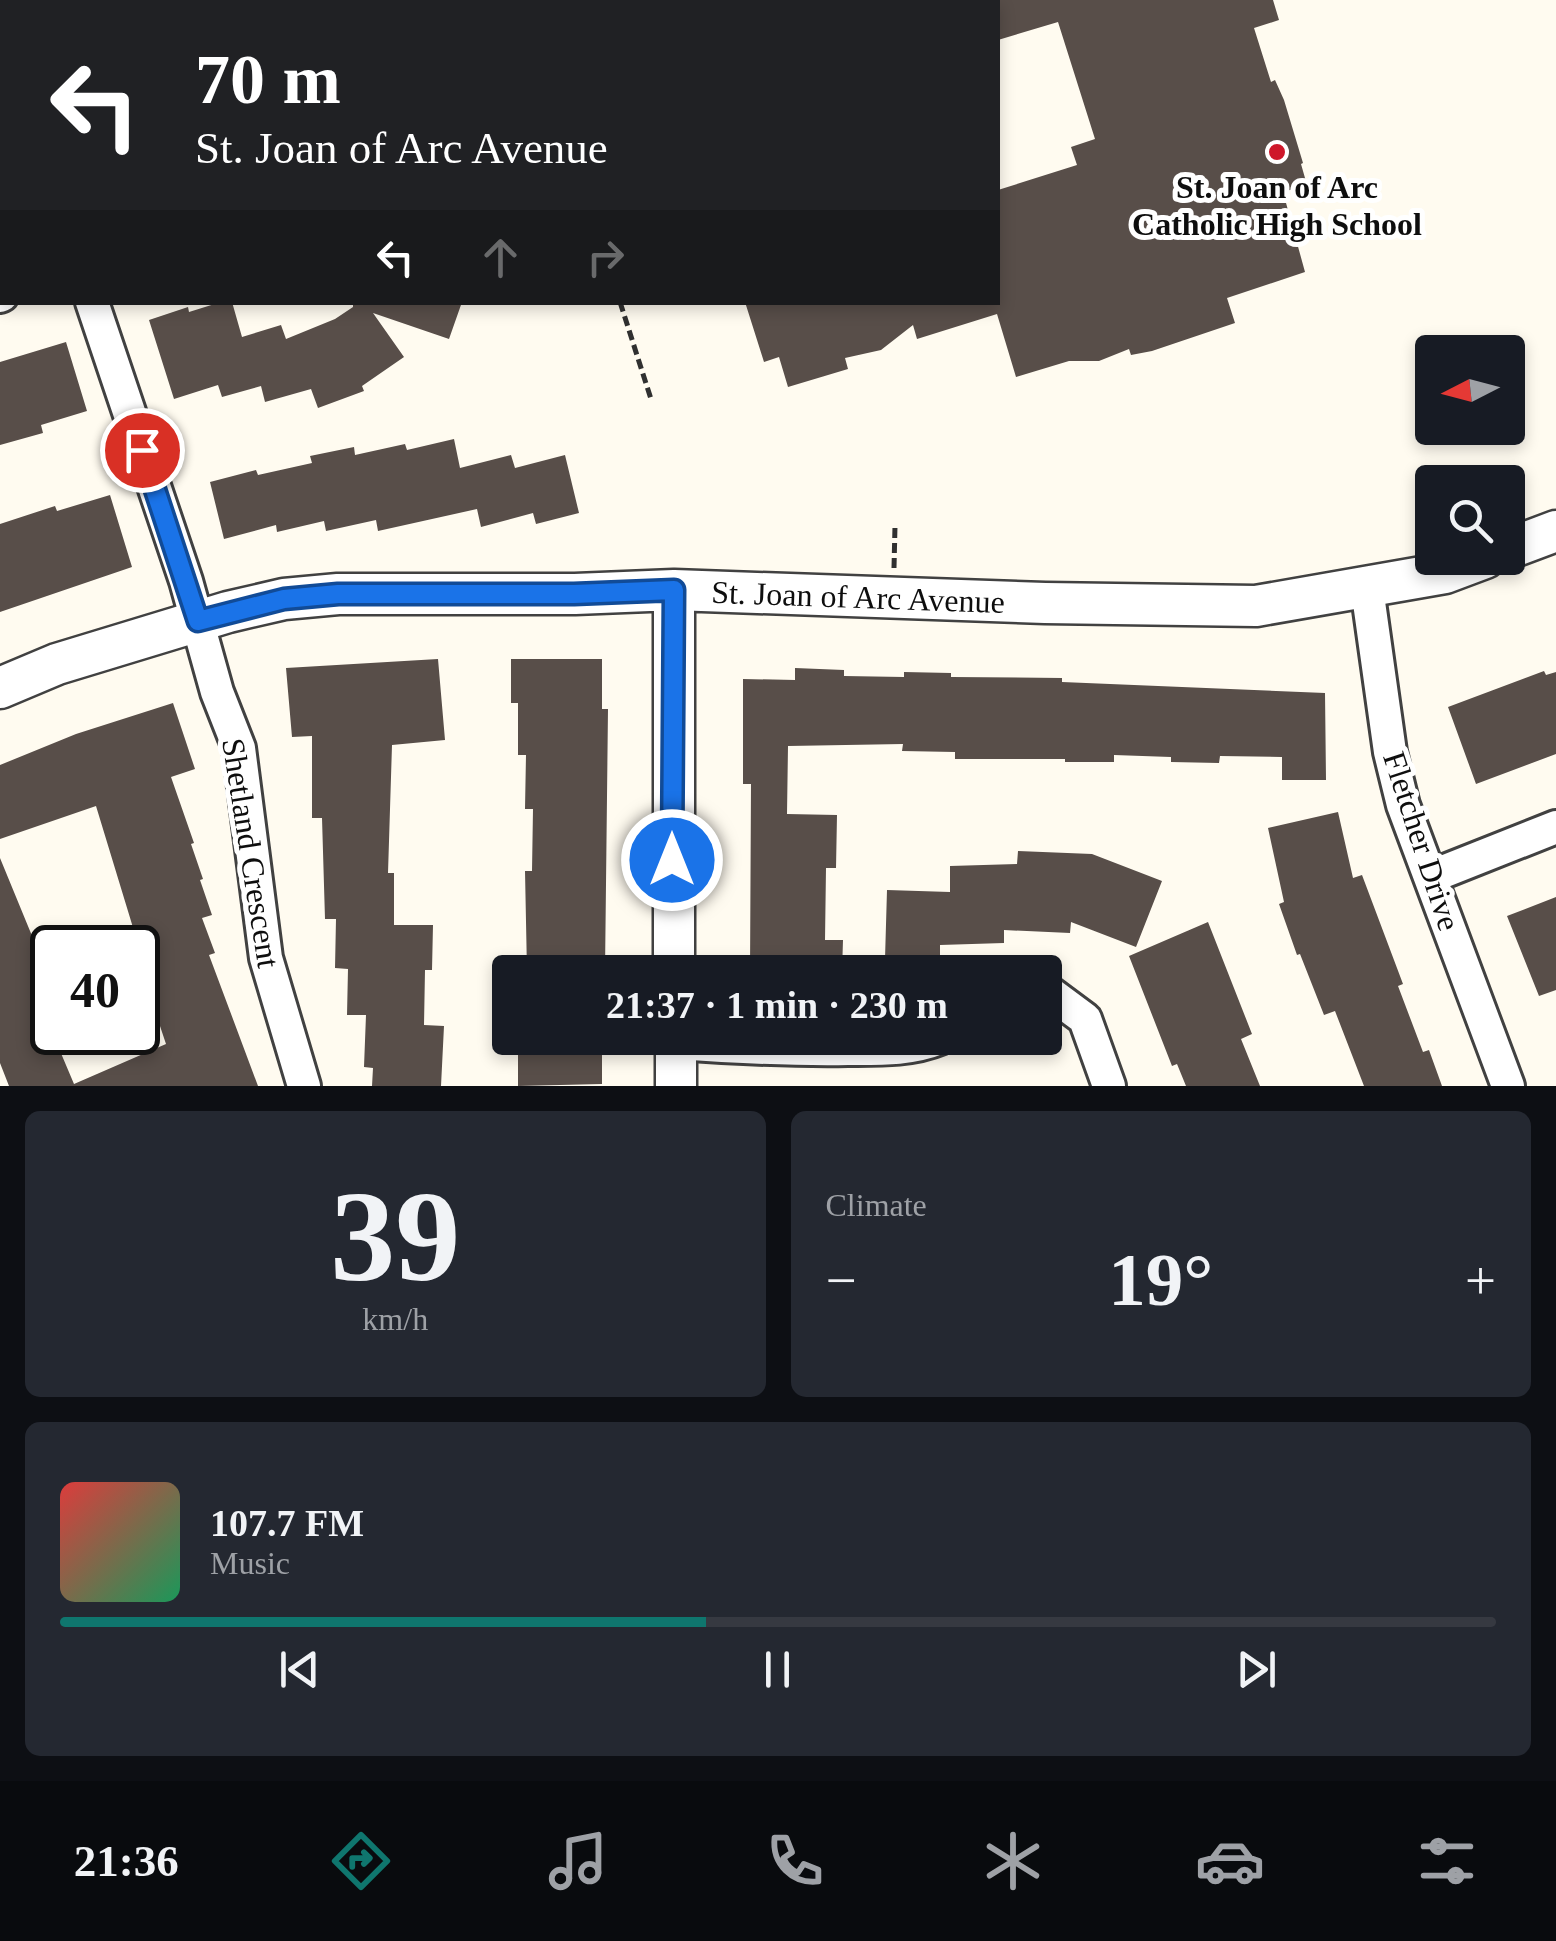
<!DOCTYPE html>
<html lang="en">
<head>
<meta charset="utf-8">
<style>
  :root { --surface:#171b24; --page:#242831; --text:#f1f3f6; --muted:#9ea1a6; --line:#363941; --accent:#0f766e }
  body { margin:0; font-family:Georgia,serif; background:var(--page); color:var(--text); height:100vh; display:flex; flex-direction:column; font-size:38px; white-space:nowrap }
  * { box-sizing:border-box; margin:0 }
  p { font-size:32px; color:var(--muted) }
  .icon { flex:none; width:55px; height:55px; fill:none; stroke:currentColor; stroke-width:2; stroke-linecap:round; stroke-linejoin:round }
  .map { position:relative; height:1086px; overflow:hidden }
  .details { display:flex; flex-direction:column; gap:25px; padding:25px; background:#0d0f14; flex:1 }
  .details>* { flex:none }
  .top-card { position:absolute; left:0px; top:0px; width:1000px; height:305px; box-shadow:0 5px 15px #0003; background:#202124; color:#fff; overflow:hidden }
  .needle { width:65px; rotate:264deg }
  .buttons { position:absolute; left:1415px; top:335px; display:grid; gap:20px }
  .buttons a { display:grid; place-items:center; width:110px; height:110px; border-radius:10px; background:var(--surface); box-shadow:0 5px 15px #0003; font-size:50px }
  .speed { position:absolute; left:30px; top:925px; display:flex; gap:20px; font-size:50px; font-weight:700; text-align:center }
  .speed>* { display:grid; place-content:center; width:130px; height:130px; border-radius:50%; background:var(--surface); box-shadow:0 5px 15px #0003; line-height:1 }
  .speed .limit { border:5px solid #111; border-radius:15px; background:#fff; color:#111 }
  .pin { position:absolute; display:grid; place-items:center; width:85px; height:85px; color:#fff; margin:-42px; border:5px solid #fff; border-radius:50%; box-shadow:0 2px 10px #0007 }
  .me { position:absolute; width:110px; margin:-55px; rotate:0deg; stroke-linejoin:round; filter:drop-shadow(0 0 8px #0008) }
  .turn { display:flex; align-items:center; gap:35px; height:210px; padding:0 30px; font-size:45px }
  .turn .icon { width:130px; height:130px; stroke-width:2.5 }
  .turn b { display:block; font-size:70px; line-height:85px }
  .lanes { display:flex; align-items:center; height:95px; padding:0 30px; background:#0003; justify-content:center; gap:50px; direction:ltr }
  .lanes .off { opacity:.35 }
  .big { font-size:75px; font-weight:700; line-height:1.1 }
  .details .card { flex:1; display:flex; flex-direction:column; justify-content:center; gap:15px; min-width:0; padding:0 35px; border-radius:15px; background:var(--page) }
  .details .dial { align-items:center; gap:0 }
  .dial b { font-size:130px; line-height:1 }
  .song { display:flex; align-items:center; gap:30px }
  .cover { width:120px; height:120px; border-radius:15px; background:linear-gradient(135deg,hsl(0 70% 55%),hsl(150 70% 35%)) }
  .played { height:10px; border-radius:5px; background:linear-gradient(90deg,var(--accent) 45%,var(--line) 45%) }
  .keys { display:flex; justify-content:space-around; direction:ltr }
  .heat { display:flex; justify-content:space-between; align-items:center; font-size:55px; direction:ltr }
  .details .tiles { flex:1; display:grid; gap:25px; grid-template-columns:1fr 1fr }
  .card:last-child { grid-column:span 2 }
  .trip { position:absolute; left:492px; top:955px; width:570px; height:100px; border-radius:10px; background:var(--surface); box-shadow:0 5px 15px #0003; font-weight:700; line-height:100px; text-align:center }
  .dock { display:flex; height:160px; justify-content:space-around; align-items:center; background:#090b0e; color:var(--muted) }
  .dock .icon { width:70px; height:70px }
  .dock .on { color:var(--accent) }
  .dock b { font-size:45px; color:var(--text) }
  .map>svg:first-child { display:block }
</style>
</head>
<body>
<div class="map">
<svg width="1556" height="1086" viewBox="0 0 1556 1086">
  <rect width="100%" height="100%" fill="#fffbf0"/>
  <path fill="#d6eeb4" d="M 430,0 L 894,0 L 894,2 L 431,2 Z"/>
  <path fill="#584e49" d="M 998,0 L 1273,0 L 1279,20 L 1254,28 L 1271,82 L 1275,80 L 1284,100 L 1303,163 L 1301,164 L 1307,185 L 1283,192 L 1305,272 L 1227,298 L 1235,323 L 1152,351 L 1131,355 L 1129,349 L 1099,361 L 1069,361 L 1016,377 L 997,314 L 917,339 L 913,325 L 881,350 L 845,358 L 848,369 L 788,387 L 779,357 L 764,362 L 745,302 L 998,302 L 998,190 L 1077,165 L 1071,147 L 1095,139 L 1058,22 L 998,40 Z
    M 221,302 L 232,302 L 242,337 L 281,325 L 286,339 L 335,319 L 353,307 L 353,302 L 462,302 L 449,339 L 373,313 L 404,357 L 362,386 L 364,391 L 318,408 L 311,389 L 265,402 L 261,386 L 222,397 L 218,385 L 174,399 L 149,320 L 188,307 L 189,312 Z
    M 66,342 L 87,411 L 41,425 L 43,433 L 0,445 L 0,362 Z
    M 454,439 L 460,468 L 511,455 L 515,468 L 565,455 L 579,513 L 536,524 L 533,513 L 481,527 L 477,509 L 378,531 L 376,520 L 326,531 L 324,521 L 277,532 L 276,525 L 224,539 L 210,482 L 256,470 L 258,475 L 312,463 L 310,456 L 354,447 L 355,455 L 405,444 L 407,450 Z
    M 110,495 L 132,567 L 0,612 L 0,524 L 55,506 L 57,511 Z
    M 438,659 L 445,740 L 392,745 L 388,873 L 394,873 L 394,925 L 433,925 L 432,970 L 425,970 L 424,1025 L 444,1026 L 441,1086 L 372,1086 L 373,1068 L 364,1067 L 366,1015 L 347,1015 L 348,969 L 335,968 L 336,919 L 325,919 L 322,818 L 312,818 L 312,736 L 292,737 L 286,668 Z
    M 511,659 L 602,659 L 602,709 L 608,709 L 605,972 L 527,972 L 525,871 L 532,871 L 533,809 L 525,809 L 526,755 L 518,755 L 518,703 L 511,703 Z
    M 795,668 L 844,670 L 844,676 L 904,677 L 904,672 L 951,673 L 951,677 L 1062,678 L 1062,682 L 1325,693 L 1326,780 L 1282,780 L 1282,757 L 1220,756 L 1219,763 L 1171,762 L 1171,757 L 1114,755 L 1114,762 L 1065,762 L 1065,759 L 955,759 L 955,752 L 902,751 L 903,744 L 788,746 L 787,814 L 837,815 L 836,868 L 826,868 L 825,940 L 843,940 L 842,972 L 750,972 L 751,784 L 743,784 L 743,679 L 795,680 Z
    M 1544,671 L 1546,675 L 1556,672 L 1556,754 L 1476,784 L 1448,707 Z
    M 173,703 L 195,769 L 171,777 L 194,843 L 191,844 L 203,879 L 200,880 L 212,915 L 202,918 L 215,953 L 209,955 L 258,1086 L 9,1086 L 0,1063 L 0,858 L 37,948 L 33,948 L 52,1000 L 52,1032 L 74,1084 L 166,1044 L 144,978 L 138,980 L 138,944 L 96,806 L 0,839 L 0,765 L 76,734 Z
    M 1338,812 L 1353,878 L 1362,875 L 1403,984 L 1398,986 L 1423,1052 L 1429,1050 L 1442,1086 L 1364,1086 L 1335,1011 L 1324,1015 L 1300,954 L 1297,955 L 1279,904 L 1284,902 L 1268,828 Z
    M 1018,851 L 1092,854 L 1162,881 L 1136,947 L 1071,922 L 1070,933 L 1004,930 L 1004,943 L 940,945 L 940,960 L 885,959 L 887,890 L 950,892 L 950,866 L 1017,864 Z
    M 1556,897 L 1556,990 L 1539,996 L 1507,916 Z
    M 1208,922 L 1252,1034 L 1241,1039 L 1260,1086 L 1186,1086 L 1177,1064 L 1172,1066 L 1129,956 Z
    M 518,1038 L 602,1038 L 602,1084 L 518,1086 Z"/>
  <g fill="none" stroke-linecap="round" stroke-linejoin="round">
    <g stroke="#414141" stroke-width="38">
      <path id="minor" d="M 1,0 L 2,6
        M 0,296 L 2,295
        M 92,302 L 186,581 L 217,692 L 239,748 L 266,958 L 304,1086
        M 1367,588 L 1390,752 L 1403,805 L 1508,1086
        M 1430,877 L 1556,827
        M 1045,995 L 1050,993 L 1085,1019 L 1109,1086
        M 676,1043 C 733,1047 790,1050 848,1049 C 880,1049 911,1050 940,1038"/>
    </g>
    <g stroke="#414141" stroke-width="45">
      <path id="tertiary" d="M 1508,549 L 1556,531
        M 674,590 L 674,972
        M 0,688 L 57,664 L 228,612 L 284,599 L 338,594 L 575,594 L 674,590 L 1045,603 L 1256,606 L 1445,573 L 1485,558
        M 676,1038 L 676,1086"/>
    </g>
    <path stroke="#303030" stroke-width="5" stroke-dasharray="10 5" stroke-linecap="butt" d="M 620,302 L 651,399
      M 894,568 L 895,526"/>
    <use href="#minor" stroke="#fff" stroke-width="32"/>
    <use href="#tertiary" stroke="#fff" stroke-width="40"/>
  </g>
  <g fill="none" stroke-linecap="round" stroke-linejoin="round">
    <g stroke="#114b97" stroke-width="25">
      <path id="route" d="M 142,450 L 198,621 L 284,599 L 338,594 L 574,594 L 674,590 L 672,860"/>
    </g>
    <use href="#route" stroke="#1a73e8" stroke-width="18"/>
  </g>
  <circle fill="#ce172a" stroke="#fff" stroke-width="4" cx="1277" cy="152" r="10"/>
  <g text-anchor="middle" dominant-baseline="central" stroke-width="10" stroke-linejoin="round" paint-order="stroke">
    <g font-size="32" font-weight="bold" fill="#0e0e0e" stroke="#fff">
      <text x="1277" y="187">St. Joan of Arc<tspan x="1277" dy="37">Catholic High School</tspan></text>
    </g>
    <g font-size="32" fill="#0e0e0e" stroke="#fff">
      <text transform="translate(858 597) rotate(2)">St. Joan of Arc Avenue</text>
      <text transform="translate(1422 841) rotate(72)">Fletcher Drive</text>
      <text transform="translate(251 853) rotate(81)">Shetland Crescent</text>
    </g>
  </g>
</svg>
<div class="buttons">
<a><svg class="needle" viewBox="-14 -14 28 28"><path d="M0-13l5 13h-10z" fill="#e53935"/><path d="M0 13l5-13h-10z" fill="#9ea1a6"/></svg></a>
<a><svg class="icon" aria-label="search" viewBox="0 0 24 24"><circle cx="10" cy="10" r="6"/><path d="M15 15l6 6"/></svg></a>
</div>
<div class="speed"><div class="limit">40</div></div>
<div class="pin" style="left:142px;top:450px;background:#d93025"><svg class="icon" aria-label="arrive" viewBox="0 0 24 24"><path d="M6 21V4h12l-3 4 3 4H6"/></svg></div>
<svg class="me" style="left:672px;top:860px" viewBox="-20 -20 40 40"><circle r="17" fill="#1a73e8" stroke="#fff" stroke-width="3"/><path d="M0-11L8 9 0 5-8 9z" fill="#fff"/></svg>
<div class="trip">21:37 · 1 min · 230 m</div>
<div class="top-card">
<div class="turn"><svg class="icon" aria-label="left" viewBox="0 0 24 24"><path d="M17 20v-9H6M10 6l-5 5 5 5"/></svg><div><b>70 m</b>St. Joan of Arc Avenue</div></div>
<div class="lanes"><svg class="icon" aria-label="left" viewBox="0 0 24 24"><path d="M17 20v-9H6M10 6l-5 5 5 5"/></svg><svg class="icon off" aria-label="ahead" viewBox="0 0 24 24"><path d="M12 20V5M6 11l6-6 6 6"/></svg><svg class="icon off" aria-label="right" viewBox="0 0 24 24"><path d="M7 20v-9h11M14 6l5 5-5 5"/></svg></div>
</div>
</div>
<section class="details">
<div class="tiles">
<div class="card dial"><b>39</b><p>km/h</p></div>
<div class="card"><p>Climate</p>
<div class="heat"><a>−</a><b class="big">19°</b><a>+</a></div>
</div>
<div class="card">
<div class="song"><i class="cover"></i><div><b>107.7 FM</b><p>Music</p></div></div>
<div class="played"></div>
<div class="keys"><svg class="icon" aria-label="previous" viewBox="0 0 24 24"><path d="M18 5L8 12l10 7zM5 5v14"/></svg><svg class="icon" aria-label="pause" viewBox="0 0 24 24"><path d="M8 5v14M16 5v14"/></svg><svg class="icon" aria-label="next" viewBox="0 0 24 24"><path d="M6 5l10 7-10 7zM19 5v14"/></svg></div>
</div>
</div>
</section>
<nav class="dock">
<b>21:36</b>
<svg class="icon on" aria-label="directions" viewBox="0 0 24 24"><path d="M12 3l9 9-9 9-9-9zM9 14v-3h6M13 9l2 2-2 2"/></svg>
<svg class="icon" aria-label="music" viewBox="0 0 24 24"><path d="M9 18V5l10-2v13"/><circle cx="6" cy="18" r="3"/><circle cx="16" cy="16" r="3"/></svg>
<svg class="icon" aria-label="phone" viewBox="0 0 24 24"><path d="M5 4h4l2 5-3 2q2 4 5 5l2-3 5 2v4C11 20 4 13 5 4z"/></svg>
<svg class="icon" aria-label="climate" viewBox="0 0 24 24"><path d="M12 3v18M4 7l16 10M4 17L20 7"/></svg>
<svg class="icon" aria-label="car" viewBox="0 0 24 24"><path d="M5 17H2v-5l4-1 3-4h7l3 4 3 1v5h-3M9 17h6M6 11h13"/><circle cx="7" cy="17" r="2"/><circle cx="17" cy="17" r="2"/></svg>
<svg class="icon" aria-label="filters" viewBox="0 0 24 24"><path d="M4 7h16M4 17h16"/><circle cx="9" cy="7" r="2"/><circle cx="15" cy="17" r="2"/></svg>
</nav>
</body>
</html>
